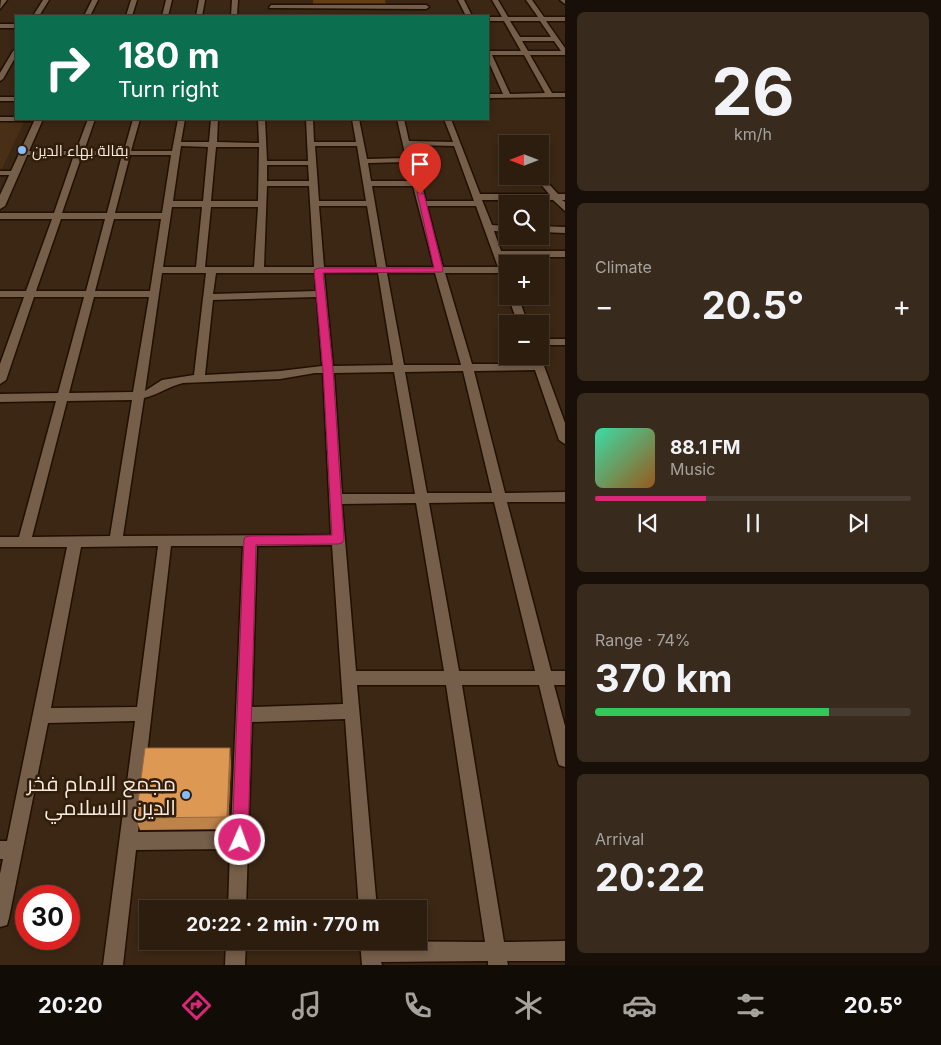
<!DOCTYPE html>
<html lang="en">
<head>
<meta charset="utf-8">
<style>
  :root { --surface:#2c1d0f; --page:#382a1d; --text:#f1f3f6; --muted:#a6a29e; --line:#483b2f; --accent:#db2777 }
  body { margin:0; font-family:Inter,Cairo,sans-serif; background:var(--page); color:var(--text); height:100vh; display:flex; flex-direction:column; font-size:19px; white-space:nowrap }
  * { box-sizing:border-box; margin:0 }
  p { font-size:16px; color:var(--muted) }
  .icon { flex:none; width:28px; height:28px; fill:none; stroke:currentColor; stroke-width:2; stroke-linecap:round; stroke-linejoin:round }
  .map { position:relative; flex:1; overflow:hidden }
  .sheet { display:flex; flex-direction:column; gap:12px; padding:12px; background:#181008; width:376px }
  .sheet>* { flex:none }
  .hud { position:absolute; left:15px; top:15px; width:474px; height:105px; border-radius:0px; box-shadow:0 2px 8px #0003,0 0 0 1px var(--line); background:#0b6e4f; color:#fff; overflow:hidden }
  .needle { width:32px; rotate:270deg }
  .controls { position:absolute; left:499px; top:135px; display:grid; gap:10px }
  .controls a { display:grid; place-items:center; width:50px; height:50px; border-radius:0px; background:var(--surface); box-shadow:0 2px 8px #0003,0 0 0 1px var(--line); font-size:25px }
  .speed { position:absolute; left:15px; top:885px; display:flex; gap:10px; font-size:25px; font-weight:700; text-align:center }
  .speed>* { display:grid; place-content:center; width:65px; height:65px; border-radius:50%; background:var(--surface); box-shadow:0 2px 8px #0003,0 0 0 1px var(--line); line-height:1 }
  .speed .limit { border:8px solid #d22; background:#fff; color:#111 }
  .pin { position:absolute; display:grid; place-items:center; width:42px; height:42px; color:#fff; margin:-51px -21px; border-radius:50% 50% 50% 0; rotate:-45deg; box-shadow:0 0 5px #0007 }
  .pin .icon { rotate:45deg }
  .me { position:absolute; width:55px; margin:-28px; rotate:2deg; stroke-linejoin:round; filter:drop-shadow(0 0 4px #0008) }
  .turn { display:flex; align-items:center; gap:18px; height:105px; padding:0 20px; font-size:22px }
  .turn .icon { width:65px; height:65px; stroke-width:2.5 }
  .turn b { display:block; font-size:35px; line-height:42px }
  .big { font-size:38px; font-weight:700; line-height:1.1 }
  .sheet .tile { flex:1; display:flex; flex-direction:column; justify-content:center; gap:8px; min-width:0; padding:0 18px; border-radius:8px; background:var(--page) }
  .sheet .dial { align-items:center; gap:0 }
  .dial b { font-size:65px; line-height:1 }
  .song { display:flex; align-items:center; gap:15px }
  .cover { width:60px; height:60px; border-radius:8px; background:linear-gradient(135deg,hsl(160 70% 55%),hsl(30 70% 35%)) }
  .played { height:5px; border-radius:2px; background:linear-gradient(90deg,var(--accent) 35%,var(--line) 35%) }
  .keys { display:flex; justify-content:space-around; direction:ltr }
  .heat { display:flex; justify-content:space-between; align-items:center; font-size:28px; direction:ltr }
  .charge { height:8px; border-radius:4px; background:linear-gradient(90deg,#34c759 74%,var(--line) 0) }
  .trip { position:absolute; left:139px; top:900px; width:288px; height:50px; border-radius:0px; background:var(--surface); box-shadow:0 2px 8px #0003,0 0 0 1px var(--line); font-weight:700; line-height:50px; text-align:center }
  .tab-bar { display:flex; height:80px; justify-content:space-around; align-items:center; background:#120c06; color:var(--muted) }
  .tab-bar .icon { width:35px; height:35px }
  .tab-bar .active { color:var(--accent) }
  .tab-bar b { font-size:22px; color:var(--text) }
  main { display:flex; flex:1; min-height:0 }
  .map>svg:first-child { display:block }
</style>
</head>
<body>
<main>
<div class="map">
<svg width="565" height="965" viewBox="0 0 565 965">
  <rect width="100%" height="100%" fill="#3b2714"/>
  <path fill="#482f16" d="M 25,120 L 1,171 L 0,171 L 0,121 Z"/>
  <path fill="#633d14" d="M 313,0 L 385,0 L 386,5 L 313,5 Z"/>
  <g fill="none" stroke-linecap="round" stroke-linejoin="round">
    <g stroke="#210f00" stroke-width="3">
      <path id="minor" d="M 1,0 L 7,0 L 0,9 Z
        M 43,0 L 49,0 L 39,16 L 33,16 Z
        M 131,0 L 137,0 L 132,16 L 126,16 Z
        M 166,0 L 172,0 L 168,16 L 162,16 Z
        M 199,0 L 205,0 L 202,16 L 196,16 Z
        M 232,0 L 238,0 L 237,16 L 231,16 Z
        M 458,0 L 464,0 L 472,16 L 466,16 Z
        M 492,0 L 498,0 L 508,17 L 538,17 L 526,0 L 532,0 L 544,17 L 565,17 L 565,21 L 546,21 L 565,48 L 565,55 L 530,55 L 552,93 L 565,93 L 565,97 L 488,98 L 488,94 L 503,94 L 488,60 L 488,51 L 521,51 L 504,21 L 488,21 L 488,17 L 502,17 ZM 510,21 L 540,21 L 551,37 L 520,37 ZM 522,41 L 554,41 L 561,51 L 528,51 ZM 492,55 L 524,55 L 545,93 L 510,94 Z
        M 560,0 L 565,0 L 565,4 Z
        M 271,5 L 426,5 L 429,7 L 426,9 L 269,8 Z
        M 0,24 L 16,24 L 16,28 L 0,28 Z
        M 16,49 L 16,56 L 3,79 L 0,81 L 0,73 L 13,51 Z
        M 0,97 L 16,97 L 16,101 L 0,101 Z
        M 0,117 L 16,117 L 16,119 L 43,119 L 39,121 L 0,121 Z
        M 88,119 L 95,119 L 84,151 L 124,151 L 133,119 L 140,119 L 131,151 L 172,151 L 178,119 L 185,119 L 181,142 L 209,142 L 211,119 L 218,119 L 217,142 L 259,143 L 258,119 L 265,119 L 267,161 L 308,161 L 306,119 L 313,119 L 314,142 L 356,142 L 352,119 L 359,119 L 367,159 L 406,158 L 397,119 L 404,119 L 409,141 L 453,142 L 444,119 L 451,119 L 480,194 L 549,194 L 534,176 L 540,176 L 540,174 L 558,194 L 565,194 L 565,200 L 562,200 L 565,202 L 565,211 L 553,200 L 482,200 L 492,225 L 508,226 L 508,232 L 494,231 L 501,251 L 565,251 L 565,257 L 503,257 L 508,268 L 508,285 L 503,282 L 500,273 L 445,273 L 472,364 L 532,364 L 530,356 L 540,355 L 565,423 L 565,444 L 559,440 L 535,370 L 474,371 L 505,493 L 565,492 L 565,502 L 507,502 L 551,671 L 565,671 L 565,685 L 554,685 L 565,726 L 565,767 L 559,765 L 557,759 L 539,685 L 462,685 L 504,942 L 565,941 L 565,961 L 507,961 L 508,965 L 488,965 L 488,961 L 381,962 L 382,965 L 362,965 L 360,941 L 485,942 L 446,685 L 357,685 L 377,909 L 359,909 L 345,719 L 252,722 L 246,909 L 228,909 L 230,849 L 136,850 L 123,965 L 103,965 L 135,721 L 48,723 L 9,918 L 7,925 L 0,927 L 0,874 L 3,859 L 0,859 L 0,841 L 7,841 L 67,547 L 0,547 L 0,537 L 19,537 L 56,401 L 0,402 L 0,394 L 58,393 L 84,297 L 34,297 L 6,380 L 0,384 L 0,364 L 24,297 L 0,297 L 0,291 L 26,291 L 52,219 L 0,219 L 0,213 L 54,213 L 74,155 L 24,155 L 20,153 L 24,151 L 76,151 ZM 411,145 L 454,146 L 474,201 L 426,201 ZM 181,146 L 208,147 L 203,201 L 173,201 ZM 315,146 L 357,146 L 366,201 L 319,201 ZM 216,147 L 259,147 L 258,201 L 211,201 ZM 82,155 L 122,155 L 107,213 L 62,213 ZM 130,155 L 171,155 L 162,213 L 115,213 ZM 407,162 L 412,181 L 371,181 L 368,163 ZM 267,165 L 308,165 L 309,181 L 267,181 ZM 267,186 L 309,186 L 314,267 L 264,267 ZM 372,186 L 413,186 L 434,267 L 386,267 ZM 319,206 L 367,206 L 377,267 L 324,267 ZM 427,206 L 476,206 L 498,267 L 443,267 ZM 172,207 L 202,207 L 196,267 L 163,267 ZM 211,207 L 258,207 L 254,267 L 205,267 ZM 61,219 L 105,219 L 86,291 L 36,291 ZM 114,219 L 161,219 L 150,291 L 95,291 ZM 162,273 L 206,273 L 194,375 L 162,380 L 145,391 ZM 216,273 L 315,273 L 316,291 L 213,294 ZM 324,273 L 378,273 L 393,365 L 333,366 ZM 387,273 L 435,273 L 461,365 L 404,365 ZM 94,297 L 149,297 L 133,392 L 69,393 ZM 317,297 L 322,366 L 280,371 L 205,375 L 213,300 ZM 463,371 L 492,493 L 427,493 L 405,372 ZM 394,372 L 415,494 L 342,494 L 334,373 ZM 315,373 L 323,373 L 331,535 L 123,536 L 144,398 C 158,395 169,386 183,383 L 280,379 ZM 132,400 L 110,536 L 32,537 L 67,401 ZM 494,502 L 535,671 L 459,671 L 429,503 ZM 416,503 L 444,671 L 356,671 L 342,504 ZM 332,545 L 343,704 L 252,707 L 257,546 ZM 158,546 L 137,707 L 51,708 L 81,547 ZM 171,546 L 243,546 L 231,831 L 138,832 Z
        M 0,171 L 15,171 L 19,173 L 15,175 L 0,175 Z
        M 540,226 L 565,227 L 565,233 L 540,232 Z
        M 508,296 L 518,296 L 528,324 L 518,324 Z
        M 540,339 L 565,339 L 565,345 L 540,345 Z
        M 226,941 L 246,941 L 245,965 L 225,965 Z"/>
    </g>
    <g stroke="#210f00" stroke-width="3">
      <path id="tertiary" d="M 92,0 L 98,0 L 90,16 L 84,16 Z
        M 35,119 L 43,119 L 5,206 L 0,209 L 0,195 Z"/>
    </g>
    <use href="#minor" fill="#755e4a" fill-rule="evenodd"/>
    <use href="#tertiary" fill="#755e4a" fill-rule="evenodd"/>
  </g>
  <path fill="#be8348" d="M 231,761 L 228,829 L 140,830 L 136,818 Z"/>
  <path fill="#9b6a3b" d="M 230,748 L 231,761 L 228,829 L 227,817 Z"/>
  <path fill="#dd9854" stroke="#9b6a3b" d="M 145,748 L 230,748 L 227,817 L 136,818 Z"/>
  <path fill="#db2777" stroke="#8e194d" d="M 417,192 L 424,194 L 443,270 L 442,272 L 323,273 L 333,370 L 344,540 L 342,543 L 338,544 L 256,545 L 248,840 L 245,845 L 240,848 L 234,845 L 232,840 L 244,540 L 245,537 L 250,536 L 332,535 L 323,370 L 314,270 L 319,268 L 434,268 Z"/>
  <g fill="#87bbfb" stroke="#301d0a" stroke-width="2">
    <circle cx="22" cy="150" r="5"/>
    <circle cx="186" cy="795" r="5"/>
  </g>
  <g text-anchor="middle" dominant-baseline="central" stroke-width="5" stroke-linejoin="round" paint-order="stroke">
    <g font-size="15" fill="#f6e9dd" stroke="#301d0a" text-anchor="start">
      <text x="32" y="150">بقالة بهاء الدين</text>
    </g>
    <g font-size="21" fill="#f6e9dd" stroke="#301d0a" text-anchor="end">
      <text x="176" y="783">مجمع الامام فخر<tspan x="176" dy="24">الدين الاسلامي</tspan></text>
    </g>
  </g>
</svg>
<div class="controls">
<a><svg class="needle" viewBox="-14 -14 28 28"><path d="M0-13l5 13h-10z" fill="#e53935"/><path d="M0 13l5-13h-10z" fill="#a6a29e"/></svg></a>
<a><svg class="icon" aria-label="search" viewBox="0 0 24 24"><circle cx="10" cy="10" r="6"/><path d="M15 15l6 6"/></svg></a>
<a>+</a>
<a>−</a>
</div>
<div class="speed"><div class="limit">30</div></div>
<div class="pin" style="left:420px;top:194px;background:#d93025"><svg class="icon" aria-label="arrive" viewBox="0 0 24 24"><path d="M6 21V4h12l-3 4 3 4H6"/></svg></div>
<svg class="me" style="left:240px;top:840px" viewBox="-20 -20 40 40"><circle r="17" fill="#db2777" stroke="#fff" stroke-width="3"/><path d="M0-11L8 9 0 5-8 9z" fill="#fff"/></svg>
<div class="trip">20:22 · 2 min · 770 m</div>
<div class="hud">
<div class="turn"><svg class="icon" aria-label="right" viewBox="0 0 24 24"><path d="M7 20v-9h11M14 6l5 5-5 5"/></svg><div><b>180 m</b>Turn right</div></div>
</div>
</div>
<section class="sheet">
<div class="tile dial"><b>26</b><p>km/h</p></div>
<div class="tile"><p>Climate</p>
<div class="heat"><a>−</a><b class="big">20.5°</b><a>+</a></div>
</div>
<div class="tile">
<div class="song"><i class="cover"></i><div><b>88.1 FM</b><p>Music</p></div></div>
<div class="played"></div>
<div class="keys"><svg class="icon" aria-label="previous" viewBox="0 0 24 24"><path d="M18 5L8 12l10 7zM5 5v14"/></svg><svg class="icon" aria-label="pause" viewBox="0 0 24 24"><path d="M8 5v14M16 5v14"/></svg><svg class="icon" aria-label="next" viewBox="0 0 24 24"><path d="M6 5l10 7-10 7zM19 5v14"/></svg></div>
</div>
<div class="tile"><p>Range · 74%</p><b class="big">370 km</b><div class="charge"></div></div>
<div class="tile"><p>Arrival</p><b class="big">20:22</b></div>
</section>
</main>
<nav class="tab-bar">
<b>20:20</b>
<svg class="icon active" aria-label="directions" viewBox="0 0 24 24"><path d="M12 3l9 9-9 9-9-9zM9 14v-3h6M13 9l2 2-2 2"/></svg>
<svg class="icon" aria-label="music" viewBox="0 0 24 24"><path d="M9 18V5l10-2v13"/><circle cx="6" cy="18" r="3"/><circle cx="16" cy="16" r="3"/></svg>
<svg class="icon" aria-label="phone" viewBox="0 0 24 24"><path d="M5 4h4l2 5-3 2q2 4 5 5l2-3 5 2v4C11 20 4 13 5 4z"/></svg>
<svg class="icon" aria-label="climate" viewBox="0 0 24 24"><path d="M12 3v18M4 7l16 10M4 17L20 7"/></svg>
<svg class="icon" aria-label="car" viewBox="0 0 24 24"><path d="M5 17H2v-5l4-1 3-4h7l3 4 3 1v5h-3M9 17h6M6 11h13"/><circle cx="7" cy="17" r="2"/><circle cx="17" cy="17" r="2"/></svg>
<svg class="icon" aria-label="filters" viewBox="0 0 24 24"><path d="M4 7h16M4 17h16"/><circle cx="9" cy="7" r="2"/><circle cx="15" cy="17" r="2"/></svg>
<b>20.5°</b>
</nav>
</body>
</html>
